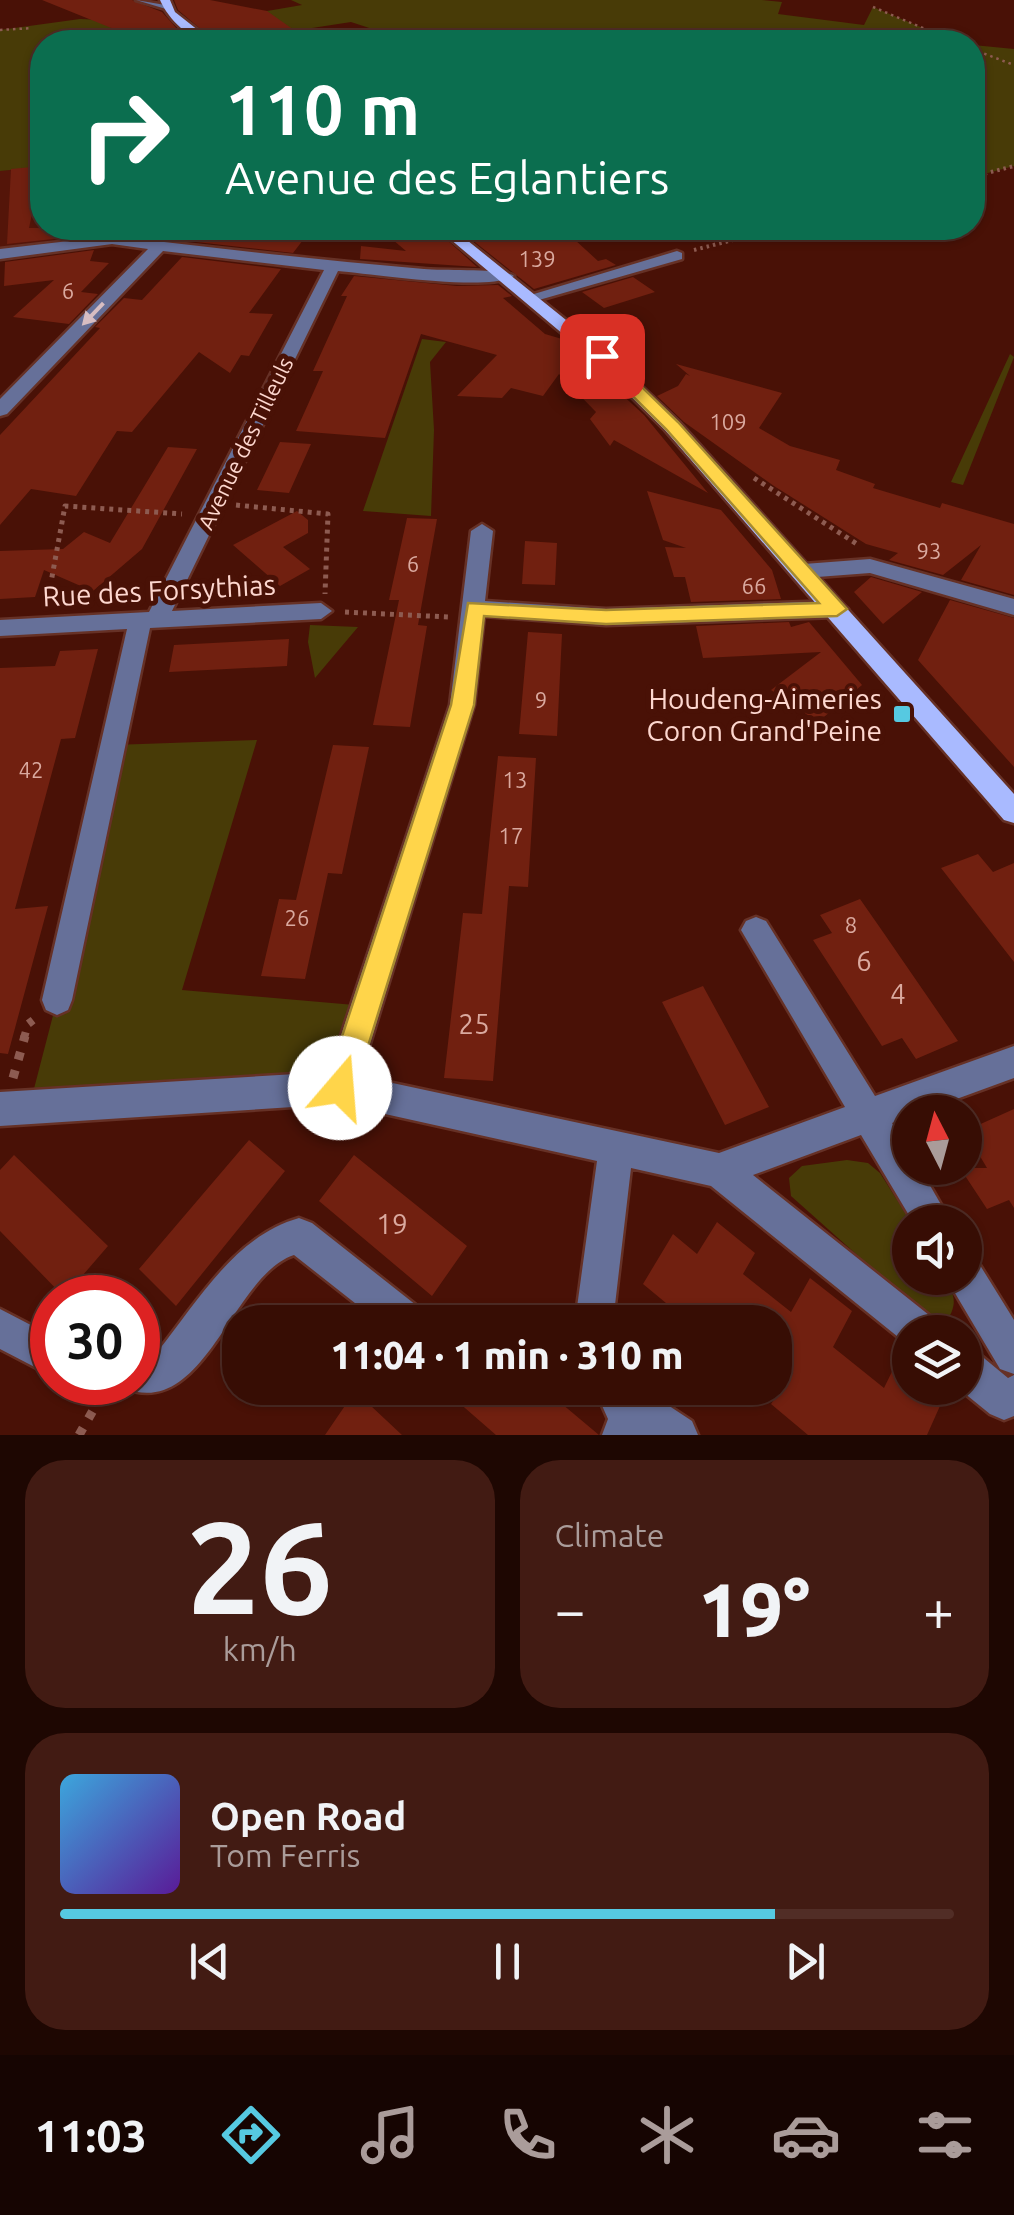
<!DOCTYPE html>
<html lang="en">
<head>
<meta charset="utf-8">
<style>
  :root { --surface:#370d04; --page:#421b13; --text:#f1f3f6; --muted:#aa9c9a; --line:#512d26; --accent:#56c9e1 }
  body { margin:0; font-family:Ubuntu,sans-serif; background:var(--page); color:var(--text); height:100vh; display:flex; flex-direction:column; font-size:38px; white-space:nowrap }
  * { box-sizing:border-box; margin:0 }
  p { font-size:32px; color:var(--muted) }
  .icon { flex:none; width:55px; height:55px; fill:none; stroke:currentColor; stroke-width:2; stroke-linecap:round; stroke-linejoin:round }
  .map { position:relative; height:1435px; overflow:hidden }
  .details { display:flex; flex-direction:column; gap:25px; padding:25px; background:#1e0702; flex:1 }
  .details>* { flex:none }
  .hud { position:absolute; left:30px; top:30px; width:955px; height:210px; border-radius:40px; box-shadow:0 2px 8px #0004,0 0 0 2px var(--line); background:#0b6e4f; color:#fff; overflow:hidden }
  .needle { width:65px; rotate:354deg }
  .buttons { position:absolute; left:892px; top:1095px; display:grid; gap:20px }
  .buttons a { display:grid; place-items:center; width:90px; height:90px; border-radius:50%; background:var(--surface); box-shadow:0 2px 8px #0004,0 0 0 2px var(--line); font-size:50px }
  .speed { position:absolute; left:30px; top:1275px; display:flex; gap:20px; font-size:50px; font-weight:700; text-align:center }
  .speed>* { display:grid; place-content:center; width:130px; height:130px; border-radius:50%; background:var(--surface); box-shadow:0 2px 8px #0004,0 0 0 2px var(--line); line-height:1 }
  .speed .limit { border:15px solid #d22; background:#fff; color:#111 }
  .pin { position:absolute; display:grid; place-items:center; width:85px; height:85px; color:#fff; margin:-42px; border-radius:20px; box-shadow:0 5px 15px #0006 }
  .me { position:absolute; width:110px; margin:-55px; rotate:18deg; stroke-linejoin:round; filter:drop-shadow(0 0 8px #0008) }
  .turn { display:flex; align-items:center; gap:35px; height:210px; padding:0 30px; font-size:45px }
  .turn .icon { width:130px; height:130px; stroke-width:2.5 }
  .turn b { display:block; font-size:70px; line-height:85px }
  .big { font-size:75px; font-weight:800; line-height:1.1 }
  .details .tile { flex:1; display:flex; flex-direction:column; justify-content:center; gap:15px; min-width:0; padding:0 35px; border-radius:40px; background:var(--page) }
  .details .dial { align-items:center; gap:0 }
  .dial b { font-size:130px; line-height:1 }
  .song { display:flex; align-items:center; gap:30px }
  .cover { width:120px; height:120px; border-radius:15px; background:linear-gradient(135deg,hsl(200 70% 55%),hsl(270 70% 35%)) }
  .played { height:10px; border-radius:5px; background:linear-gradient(90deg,var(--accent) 80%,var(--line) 80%) }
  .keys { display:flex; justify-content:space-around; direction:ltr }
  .heat { display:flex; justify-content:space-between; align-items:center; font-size:55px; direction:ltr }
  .details .tiles { flex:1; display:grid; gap:25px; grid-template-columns:1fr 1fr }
  .tile:last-child { grid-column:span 2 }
  .trip { position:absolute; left:222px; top:1305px; width:570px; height:100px; border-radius:40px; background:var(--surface); box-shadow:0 2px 8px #0004,0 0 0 2px var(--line); font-weight:800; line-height:100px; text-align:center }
  .menu { display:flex; height:160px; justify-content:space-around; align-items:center; background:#160502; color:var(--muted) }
  .menu .icon { width:70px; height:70px }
  .menu .current { color:var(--accent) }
  .menu b { font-size:45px; color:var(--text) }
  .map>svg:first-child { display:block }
</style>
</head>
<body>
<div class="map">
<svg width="1014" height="1435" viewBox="0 0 1014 1435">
  <rect width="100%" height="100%" fill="#491106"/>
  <path fill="#541509" d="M 42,167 L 42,228 L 66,228 L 60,246 L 0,254 L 0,171 Z"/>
  <path fill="#483b07" d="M 291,0 L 762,0 L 782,2 L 778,14 L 864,25 L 873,7 L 956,42 L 412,42 L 351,22 L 221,42 L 197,23 L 302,5 Z
    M 80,19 L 102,20 L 121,36 L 157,32 L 142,42 L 42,42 L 42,167 L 0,171 L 0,30 Z
    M 973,45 L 1014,49 L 1014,166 L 973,177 Z
    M 422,339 L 446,342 L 430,362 L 434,430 L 431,516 L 363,511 Z
    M 1010,354 L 1014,357 L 963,485 L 951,482 Z
    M 310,625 L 358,627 L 315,678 L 308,642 Z
    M 257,740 L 182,990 L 366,1006 L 340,1088 L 29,1108 L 57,1000 L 113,745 Z
    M 847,1160 L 868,1163 L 880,1173 L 911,1222 L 910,1278 L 944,1278 C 954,1293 958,1302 948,1319 L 931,1321 L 791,1196 L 789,1178 L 802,1166 Z"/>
  <path fill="#712010" d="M 42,0 L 132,0 L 162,12 L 179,31 L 198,42 L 146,42 Z
    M 174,0 L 210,0 L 267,11 L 311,42 L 216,42 L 178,10 Z
    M 42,166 L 29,228 L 102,228 L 100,234 L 7,244 L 11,169 Z
    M 210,228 L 293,228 L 284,238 L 303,240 L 293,253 L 196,242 Z
    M 379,228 L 434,228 L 477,267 L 360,259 L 361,246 L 406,251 Z
    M 457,228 L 562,228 L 598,261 L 606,259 L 616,265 L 534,289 Z
    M 94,250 L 90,261 L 109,263 L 81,292 L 98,294 L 69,324 L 13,317 L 54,280 L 4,286 L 5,262 Z
    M 182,257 L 281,269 L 249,313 L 273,314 L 249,356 L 241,355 L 230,373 L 199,352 L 132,432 L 117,431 L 76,496 L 31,489 L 0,525 L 0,435 L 100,328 L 95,327 L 124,298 L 142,300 Z
    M 354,276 L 457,286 L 498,285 L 512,296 L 503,298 L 545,334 L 562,339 L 644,415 L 708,493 L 614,440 L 610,446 L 590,419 L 596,412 L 559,374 L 543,396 L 511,388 L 502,398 L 457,396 L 497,355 L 421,334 L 385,438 L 296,431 L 323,371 L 313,371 L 347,296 L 341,296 Z
    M 633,277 L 655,292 L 604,308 L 582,292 Z
    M 676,364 L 782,393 L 759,428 L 790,446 L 840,460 L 836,470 L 875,484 L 873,488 L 940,508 L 942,503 L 1014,524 L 1014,595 L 961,580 L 981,545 L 943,575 L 889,560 L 898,553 L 866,544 L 774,486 L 684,422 L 657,396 L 678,386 L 686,374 L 690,376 Z
    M 280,442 L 311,444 L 289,493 L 257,490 Z
    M 168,447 L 197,449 L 142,549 L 79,603 L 76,600 L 83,587 L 44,570 L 35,597 L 0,599 L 0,551 L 63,549 L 84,532 L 110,543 Z
    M 647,491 L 721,510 L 772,570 L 781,599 L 691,602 L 685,577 L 674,577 L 665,547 L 686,548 L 663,540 Z
    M 297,511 L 308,520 L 308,533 L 283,547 L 310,569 L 280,586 L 233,545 Z
    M 407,518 L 437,519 L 418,625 L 427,626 L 410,727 L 373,725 L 399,600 L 389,600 Z
    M 525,541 L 557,543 L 555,585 L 522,584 Z
    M 871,577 L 922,592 L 883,624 L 854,592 Z
    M 950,600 L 1014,618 L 1014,767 L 918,660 Z
    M 789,622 L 791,627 L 809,622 L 862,685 L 818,722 L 771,690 L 821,652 L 703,658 L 696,626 Z
    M 528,632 L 562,634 L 557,736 L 519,734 Z
    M 289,639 L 287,666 L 169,672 L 174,645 Z
    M 98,649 L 75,738 L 61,739 L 15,909 L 48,906 L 8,1054 L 0,1053 L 0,668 L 55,666 L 60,651 Z
    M 333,745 L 369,747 L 342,874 L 328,873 L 305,979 L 261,976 L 279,899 L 296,900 Z
    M 498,756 L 536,758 L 528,887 L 509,886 L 493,1081 L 444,1078 L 463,913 L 482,914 Z
    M 978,854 L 993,872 L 1014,863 L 1014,962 L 941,868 Z
    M 860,899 L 883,932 L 958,1041 L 916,1059 L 902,1038 L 882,1046 L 813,940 L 832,933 L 820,915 Z
    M 703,986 L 769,1107 L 725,1125 L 662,1002 Z
    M 1014,1109 L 1014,1208 L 1009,1200 L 987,1209 L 960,1168 L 987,1168 L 965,1131 Z
    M 249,1140 L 285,1171 L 176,1306 L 139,1269 Z
    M 14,1155 L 108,1246 L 64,1297 L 0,1231 L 0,1170 Z
    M 354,1155 L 467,1246 L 432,1296 L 319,1201 Z
    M 717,1222 L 755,1253 L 743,1274 L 791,1312 L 810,1278 L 852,1311 L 833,1347 L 884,1388 L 904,1347 L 910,1348 L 910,1388 L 948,1388 L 927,1435 L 808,1435 L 771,1404 L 785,1384 L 775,1376 L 775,1322 L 689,1322 L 643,1284 L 673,1234 L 697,1254 Z
    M 442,1388 L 543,1388 L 599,1435 L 496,1435 Z
    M 355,1391 L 402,1435 L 325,1435 Z"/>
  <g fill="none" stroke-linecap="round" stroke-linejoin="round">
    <g stroke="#663126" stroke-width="5">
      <path id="minor" d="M 136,0 L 171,6 L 166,9 Z
        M 112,236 C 215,248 319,260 424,269 C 443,271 503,268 514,276 C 491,292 372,274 338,271 L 172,611 L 321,603 L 332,611 L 321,619 L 150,628 L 72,1000 L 68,1010 L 57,1015 L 46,1010 L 42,1000 L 127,629 L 0,636 L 0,620 L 149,612 L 324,270 L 163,251 L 7,414 L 0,416 L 0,399 L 148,249 L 112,244 L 0,259 L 0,249 Z
        M 677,251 L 682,253 L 682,259 L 532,302 L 524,297 Z
        M 482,524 L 493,531 L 485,601 L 606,609 L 837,601 L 848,609 L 837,617 L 606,625 L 484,616 L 474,705 L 360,1076 L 719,1153 L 845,1107 L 741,930 L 746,921 L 756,917 L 766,921 L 875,1096 L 1014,1046 L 1014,1078 L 921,1112 L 910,1112 L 910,1117 L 892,1123 L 910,1152 L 910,1168 L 920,1168 L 951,1222 L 913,1222 L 861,1135 L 753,1175 L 934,1319 L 940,1332 L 910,1332 L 908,1345 L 711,1186 L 631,1168 L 613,1322 L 575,1322 L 597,1161 L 340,1104 L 0,1126 L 0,1092 L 329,1072 L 450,705 L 471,531 Z
        M 870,559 L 1014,599 L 1014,615 L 870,573 L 804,578 L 793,571 L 804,564 Z
        M 299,1218 L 312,1223 L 421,1309 L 427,1322 L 379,1322 L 294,1255 C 232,1275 205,1421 124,1388 L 122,1382 L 138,1382 L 138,1355 L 158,1351 C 198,1301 235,1236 299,1218 Z
        M 965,1257 L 978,1262 L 1014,1320 L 1014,1374 L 1000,1369 L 952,1288 L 948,1278 L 965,1278 Z
        M 0,1309 L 52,1336 L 52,1376 L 0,1349 Z
        M 965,1349 L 979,1354 L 1008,1378 L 1014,1375 L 1014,1416 L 1004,1420 L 990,1414 L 958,1388 L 965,1388 Z
        M 598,1388 L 642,1388 L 692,1421 L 698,1435 L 602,1435 L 608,1419 L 596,1392 Z"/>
    </g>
    <g stroke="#663126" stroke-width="5">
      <path id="major" d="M 160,0 L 170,0 L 175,12 L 213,42 C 191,42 168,19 160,0 Z
        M 437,228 L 452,228 L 607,353 L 679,422 L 1014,794 L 1014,823 L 1004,820 L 665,430 L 595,361 Z"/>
    </g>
    <path stroke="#8d5b51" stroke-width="2.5" stroke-dasharray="2.5 4" stroke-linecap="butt" d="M 873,7 L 956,42
      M 0,30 L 32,28
      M 142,42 L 162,31
      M 972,49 L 1014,65"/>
    <path stroke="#8d5b51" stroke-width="4" stroke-dasharray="2.5 4" stroke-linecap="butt" d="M 972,177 L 1014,166
      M 694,250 L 780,228"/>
    <path stroke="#8d5b51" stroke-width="5" stroke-dasharray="4 5" stroke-linecap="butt" d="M 754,478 L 857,544
      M 236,505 L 328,514 L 325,594
      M 47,604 L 65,506 L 182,514
      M 345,612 L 448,617"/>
    <path stroke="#8d5b51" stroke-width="8" stroke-dasharray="6 9" stroke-linecap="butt" d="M 24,1038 L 28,1024 L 37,1017"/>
    <path stroke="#8d5b51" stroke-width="9" stroke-dasharray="8 11" stroke-linecap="butt" d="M 13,1078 L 25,1036
      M 79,1435 L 95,1407 L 102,1382"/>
    <use href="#minor" fill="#667099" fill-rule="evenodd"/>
    <use href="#major" fill="#a9baff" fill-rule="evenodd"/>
  </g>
  <defs><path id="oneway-solid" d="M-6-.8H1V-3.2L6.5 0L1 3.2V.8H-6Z" transform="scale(2.5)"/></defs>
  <use fill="#d7bdc2" href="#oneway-solid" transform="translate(93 314) rotate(134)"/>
  <path fill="#ffd54a" stroke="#a68a30" stroke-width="2.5" d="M 596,353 L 607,353 L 678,422 L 847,609 L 837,616 L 606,624 L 484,616 L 474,705 L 355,1088 L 351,1099 L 340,1103 L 329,1099 L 325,1088 L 451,705 L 468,603 L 606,610 L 819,603 L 666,429 L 596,360 Z"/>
  <rect fill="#56c9e1" stroke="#491106" stroke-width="4" x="892" y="704" width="20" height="20" rx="5"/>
  <g text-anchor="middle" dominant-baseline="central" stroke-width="10" stroke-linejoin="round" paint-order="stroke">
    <g font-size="22" fill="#daa99f">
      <text x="537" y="258">139</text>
      <text x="68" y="290">6</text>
      <text x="728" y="421">109</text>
      <text x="929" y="550">93</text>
      <text x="413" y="563">6</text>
      <text x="754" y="585">66</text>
      <text x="541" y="699">9</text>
      <text x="31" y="769">42</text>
      <text x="515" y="779">13</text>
      <text x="511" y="835">17</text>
      <text x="297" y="917">26</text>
      <text x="851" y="924">8</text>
    </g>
    <g font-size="22" fill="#fdd7cf" stroke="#491106">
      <text transform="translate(245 443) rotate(-64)">Avenue des Tilleuls</text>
    </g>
    <g font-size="28" fill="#fdd7cf" stroke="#491106">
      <text transform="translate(159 590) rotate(-3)">Rue des Forsythias</text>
    </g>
    <g font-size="28" fill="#fdd7cf" stroke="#491106" text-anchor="end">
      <text x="882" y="698">Houdeng-Aimeries<tspan x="882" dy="32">Coron Grand'Peine</tspan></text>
    </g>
    <g font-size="28" fill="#daa99f">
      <text x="864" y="960">6</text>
      <text x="898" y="993">4</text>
      <text x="474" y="1023">25</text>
      <text x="392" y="1223">19</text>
    </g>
  </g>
</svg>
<div class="buttons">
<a><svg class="needle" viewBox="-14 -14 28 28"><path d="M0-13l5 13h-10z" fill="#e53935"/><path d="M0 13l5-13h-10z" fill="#aa9c9a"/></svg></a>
<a><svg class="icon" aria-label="sound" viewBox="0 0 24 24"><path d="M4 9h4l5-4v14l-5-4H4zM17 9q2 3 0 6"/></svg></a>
<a><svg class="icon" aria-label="layers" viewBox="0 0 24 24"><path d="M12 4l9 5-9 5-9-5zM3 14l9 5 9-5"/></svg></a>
</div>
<div class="speed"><div class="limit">30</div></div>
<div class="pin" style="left:602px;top:356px;background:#d93025"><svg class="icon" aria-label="arrive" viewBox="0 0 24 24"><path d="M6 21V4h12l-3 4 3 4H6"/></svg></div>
<svg class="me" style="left:340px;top:1088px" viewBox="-20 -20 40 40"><circle r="19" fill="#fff"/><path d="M0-13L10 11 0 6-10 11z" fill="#ffd54a"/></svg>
<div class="trip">11:04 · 1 min · 310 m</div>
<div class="hud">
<div class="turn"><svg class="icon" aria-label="right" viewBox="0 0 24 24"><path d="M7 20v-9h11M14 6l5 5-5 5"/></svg><div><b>110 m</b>Avenue des Eglantiers</div></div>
</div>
</div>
<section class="details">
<div class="tiles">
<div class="tile dial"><b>26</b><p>km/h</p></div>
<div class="tile"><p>Climate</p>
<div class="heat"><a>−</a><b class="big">19°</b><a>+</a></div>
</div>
<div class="tile">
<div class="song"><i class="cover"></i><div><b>Open Road</b><p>Tom Ferris</p></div></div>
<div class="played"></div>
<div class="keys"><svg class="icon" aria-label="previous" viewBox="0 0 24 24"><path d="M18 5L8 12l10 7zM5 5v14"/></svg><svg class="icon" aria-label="pause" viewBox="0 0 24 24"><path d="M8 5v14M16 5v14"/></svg><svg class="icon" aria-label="next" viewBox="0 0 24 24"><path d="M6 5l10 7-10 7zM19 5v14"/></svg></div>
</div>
</div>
</section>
<nav class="menu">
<b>11:03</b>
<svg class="icon current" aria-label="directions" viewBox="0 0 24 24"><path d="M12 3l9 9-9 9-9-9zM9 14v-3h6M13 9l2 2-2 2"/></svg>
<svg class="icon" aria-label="music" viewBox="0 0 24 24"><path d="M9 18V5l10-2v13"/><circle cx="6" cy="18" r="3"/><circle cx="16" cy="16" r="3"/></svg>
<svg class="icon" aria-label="phone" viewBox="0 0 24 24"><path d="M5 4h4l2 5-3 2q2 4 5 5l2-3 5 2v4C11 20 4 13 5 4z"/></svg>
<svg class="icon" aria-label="climate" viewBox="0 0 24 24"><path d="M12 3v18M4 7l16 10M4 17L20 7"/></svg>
<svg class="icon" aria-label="car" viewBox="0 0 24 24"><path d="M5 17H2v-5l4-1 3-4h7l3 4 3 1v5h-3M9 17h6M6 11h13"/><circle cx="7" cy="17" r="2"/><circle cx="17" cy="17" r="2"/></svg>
<svg class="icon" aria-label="filters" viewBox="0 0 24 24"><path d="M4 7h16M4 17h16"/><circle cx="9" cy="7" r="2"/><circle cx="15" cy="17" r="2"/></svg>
</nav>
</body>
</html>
